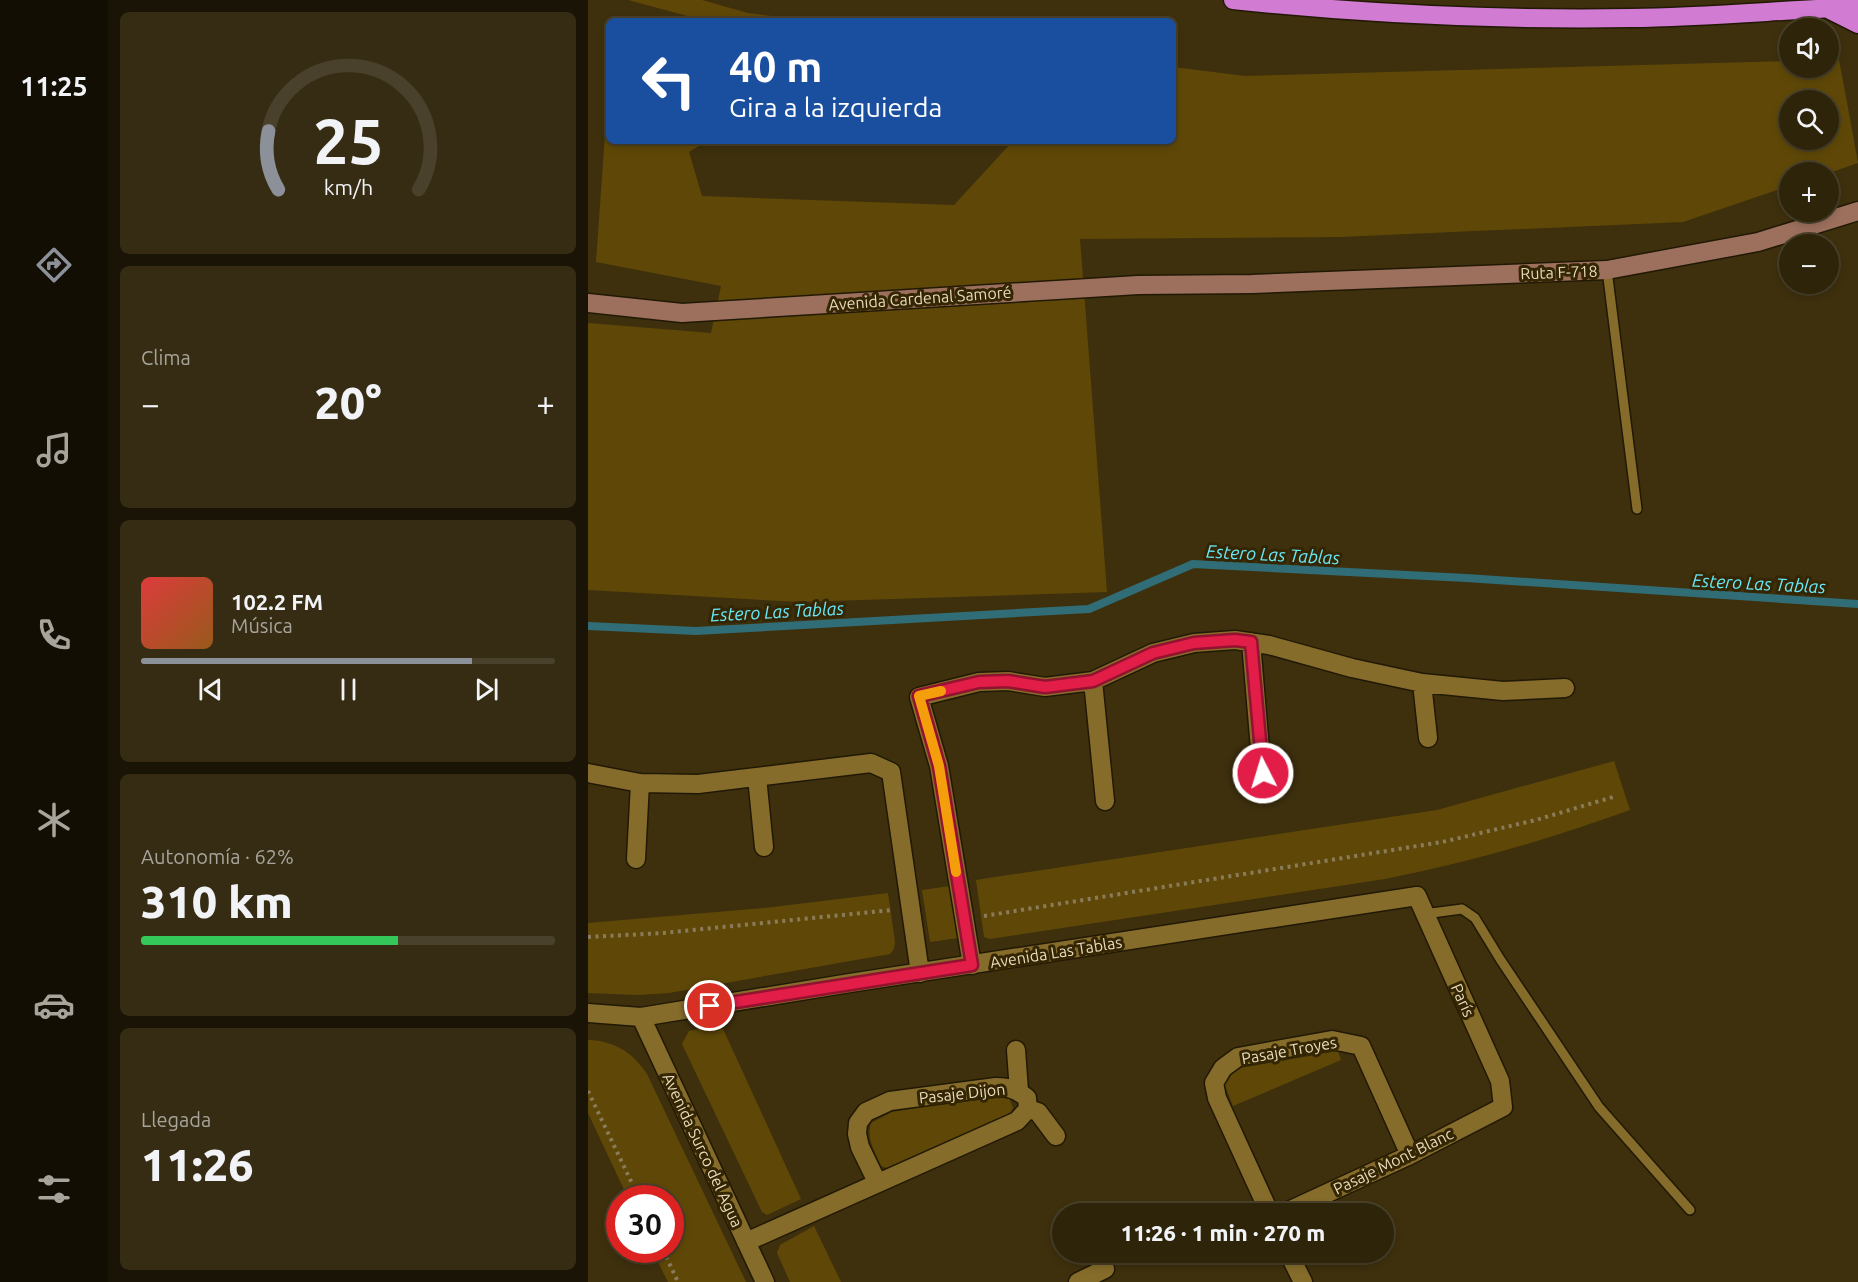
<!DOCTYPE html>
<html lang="es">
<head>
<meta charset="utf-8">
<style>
  :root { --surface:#2e240a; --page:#362c13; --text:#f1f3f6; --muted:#a7a49c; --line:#49412b; --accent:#8c9099 }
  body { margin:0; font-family:Ubuntu,sans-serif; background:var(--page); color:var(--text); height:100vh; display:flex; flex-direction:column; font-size:22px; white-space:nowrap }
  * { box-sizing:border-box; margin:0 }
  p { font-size:20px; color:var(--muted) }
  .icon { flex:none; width:33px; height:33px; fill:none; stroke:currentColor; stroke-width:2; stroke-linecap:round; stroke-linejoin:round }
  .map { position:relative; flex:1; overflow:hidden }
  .drawer { display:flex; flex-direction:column; gap:12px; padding:12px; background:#191406; width:480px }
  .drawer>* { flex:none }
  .hud { position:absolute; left:18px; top:18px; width:570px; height:126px; border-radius:9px; box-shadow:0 3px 9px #0003,0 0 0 2px var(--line); background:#1a4fa0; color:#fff; overflow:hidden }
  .fabs { position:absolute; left:1191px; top:18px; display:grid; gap:12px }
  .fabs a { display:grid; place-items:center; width:60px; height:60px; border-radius:50%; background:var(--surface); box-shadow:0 3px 9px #0003,0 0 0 2px var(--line); font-size:30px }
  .speed { position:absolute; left:18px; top:1185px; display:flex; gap:12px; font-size:30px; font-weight:700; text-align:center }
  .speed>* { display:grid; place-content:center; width:78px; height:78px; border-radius:50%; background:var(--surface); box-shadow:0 3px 9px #0003,0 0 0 2px var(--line); line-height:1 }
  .speed .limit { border:9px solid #d22; background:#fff; color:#111 }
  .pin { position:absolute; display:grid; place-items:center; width:51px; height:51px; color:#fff; margin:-26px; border:3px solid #fff; border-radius:50%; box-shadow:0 2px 6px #0007 }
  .me { position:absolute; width:66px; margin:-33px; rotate:355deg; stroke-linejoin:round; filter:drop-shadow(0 0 4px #0008) }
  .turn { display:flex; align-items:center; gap:21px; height:126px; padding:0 24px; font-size:27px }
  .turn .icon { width:78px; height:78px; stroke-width:2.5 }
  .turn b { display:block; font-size:42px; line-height:51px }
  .big { font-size:45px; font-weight:800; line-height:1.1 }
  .drawer .widget { flex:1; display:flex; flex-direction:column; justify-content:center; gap:9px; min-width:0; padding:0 21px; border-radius:9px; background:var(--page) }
  .drawer .dial { align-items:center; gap:0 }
  .dial svg { height:156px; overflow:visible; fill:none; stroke:var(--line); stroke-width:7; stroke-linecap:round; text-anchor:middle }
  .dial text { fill:var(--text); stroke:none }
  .song { display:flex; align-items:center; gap:18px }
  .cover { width:72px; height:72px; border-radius:9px; background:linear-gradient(135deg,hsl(0 70% 55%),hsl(30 70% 35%)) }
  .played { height:6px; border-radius:3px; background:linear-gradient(90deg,var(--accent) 80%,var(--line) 80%) }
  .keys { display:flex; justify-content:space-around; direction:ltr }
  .heat { display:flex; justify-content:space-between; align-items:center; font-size:33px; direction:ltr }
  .charge { height:9px; border-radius:4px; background:linear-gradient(90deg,#34c759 62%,var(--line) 0) }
  .trip { position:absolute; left:464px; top:1203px; width:342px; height:60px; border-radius:30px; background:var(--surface); box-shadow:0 3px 9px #0003,0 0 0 2px var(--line); font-weight:800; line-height:60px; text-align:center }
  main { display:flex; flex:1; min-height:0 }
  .dock { display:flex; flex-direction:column; width:108px; justify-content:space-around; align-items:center; background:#120e04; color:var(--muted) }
  .dock .icon { width:42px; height:42px }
  .dock .selected { color:var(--accent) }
  .dock b { font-size:27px; color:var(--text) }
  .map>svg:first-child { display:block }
</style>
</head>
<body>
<main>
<nav class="dock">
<b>11:25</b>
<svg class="icon selected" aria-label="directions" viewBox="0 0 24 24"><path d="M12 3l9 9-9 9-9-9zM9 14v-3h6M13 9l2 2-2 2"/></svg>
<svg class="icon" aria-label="music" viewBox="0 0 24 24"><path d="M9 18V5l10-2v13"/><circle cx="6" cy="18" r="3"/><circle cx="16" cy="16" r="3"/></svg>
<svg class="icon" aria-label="phone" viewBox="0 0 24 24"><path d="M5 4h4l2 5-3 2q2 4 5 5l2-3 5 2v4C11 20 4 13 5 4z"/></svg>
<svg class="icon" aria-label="climate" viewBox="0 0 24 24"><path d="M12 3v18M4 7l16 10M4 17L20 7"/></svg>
<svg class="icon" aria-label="car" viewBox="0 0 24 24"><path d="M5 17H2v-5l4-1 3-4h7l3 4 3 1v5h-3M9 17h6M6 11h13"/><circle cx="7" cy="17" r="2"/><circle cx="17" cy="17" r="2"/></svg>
<svg class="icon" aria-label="filters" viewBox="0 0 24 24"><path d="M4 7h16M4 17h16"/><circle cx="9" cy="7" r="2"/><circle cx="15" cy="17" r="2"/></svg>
</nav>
<section class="drawer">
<div class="widget dial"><svg viewBox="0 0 100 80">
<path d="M14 69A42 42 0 1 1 86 69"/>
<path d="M14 69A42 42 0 0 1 9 39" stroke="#8c9099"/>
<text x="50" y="56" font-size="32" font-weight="700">25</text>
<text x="50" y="72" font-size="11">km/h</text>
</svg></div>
<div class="widget"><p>Clima</p>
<div class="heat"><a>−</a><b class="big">20°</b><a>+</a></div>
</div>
<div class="widget">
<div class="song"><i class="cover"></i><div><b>102.2 FM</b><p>Música</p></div></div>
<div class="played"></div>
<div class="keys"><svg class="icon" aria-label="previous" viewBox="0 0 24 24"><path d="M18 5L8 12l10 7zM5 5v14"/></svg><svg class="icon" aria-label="pause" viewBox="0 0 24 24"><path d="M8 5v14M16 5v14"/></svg><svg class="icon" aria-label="next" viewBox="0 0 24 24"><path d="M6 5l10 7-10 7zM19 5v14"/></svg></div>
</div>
<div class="widget"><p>Autonomía · 62%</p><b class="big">310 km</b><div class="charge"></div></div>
<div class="widget"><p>Llegada</p><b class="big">11:26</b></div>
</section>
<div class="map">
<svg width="1270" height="1282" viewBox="0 0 1270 1282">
  <rect width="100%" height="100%" fill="#3e300d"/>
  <path fill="#5f4807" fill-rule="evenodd" d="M 40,0 L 114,0 L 160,13 L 221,21 L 118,21 Z
    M 1241,59 L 1251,59 L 1270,163 L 1241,173 L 1202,172 L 1201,186 L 1095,222 L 751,237 L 492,239 L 519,592 L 211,602 L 0,590 L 0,323 L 123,333 L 133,286 L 8,262 L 19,106 L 21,106 L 21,141 L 119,141 L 101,152 L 114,196 L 366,205 L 425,141 L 585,141 L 585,67 L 657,76 L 1201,61 L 1202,68 L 1240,68 ZM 1202,100 L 1240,100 L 1240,140 L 1202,140 Z
    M 1026,761 L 1042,810 C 962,839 880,863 797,879 L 402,939 L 396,937 L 388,880 L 849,810 Z
    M 362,886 L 370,938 L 342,942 L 334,890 Z
    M 300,893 L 307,942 L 306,949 L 302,954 L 81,993 L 50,995 L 0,993 L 0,923 L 177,908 Z
    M 129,1025 L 135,1029 L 213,1199 L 179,1215 L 174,1212 L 94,1044 L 101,1031 Z
    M 0,1040 C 27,1041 44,1052 59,1074 L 158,1282 L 80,1282 L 64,1250 L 82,1250 L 82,1198 L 40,1198 L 0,1113 Z
    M 750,1051 L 753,1060 L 645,1106 L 637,1085 L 647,1069 Z
    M 414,1094 L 421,1097 L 425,1108 L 422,1114 L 299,1168 L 293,1166 C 287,1151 278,1139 283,1123 L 304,1112 Z
    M 226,1226 L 253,1282 L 202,1282 L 189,1253 L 192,1245 Z"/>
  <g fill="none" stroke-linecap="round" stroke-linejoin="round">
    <path stroke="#306d76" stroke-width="8" d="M 0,626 L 108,631 L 501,609 L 605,564 L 878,578 L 1270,604"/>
    <g stroke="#211905" stroke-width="12">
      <path id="lane" d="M 1019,270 L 1049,509
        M 836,914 L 874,909 L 887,918 L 912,959 L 1011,1107 L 1102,1210"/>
    </g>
    <g stroke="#211905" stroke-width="21">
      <path id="street" d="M 663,642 L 674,773
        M 505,681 L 517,801
        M 834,683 L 840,738
        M 0,773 L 52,783 L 110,784 L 283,763 L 303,772 L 332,973
        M 169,777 L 176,847
        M 48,859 L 52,783
        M 384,965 L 351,766 L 331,697 L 391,682 L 420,681 L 457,687 L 505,681 L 565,653 L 606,643 L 647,640 L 681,645 L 764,668 L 834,683 L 915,691 L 977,688
        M 0,1013 L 53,1017 L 262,983 L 829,896 L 912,1081 L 915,1107 L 822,1155 L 694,1214
        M 53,1017 L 177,1282
        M 428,1050 L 431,1091
        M 440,1109 L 450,1112 L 468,1136
        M 682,1214 L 629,1098 L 626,1083 L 635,1068 L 650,1057 L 744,1040 L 773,1046 L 822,1155
        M 158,1242 L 429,1121 L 440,1109 L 439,1098 C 428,1089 421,1087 408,1087 L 302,1101 L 278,1112 L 270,1123 L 269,1134 L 272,1147 L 289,1182
        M 700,1252 L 715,1282
        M 490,1282 L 517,1269"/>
    </g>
    <g stroke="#211905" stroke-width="21">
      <path id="secondary" d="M 0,303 L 94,313 L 550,285 L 664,284 L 1019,270 L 1170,242 L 1270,211"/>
    </g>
    <g stroke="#211905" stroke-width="21">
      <path id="highway" d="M 645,0 C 777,14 910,20 1043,18 C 1119,17 1194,10 1270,7
        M 1242,10 L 1270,24"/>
    </g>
    <path stroke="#8a7c5b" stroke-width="4" stroke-dasharray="3 4.5" stroke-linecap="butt" d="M 396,916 L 854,842 L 948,820 L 1025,797
      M 0,937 L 76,933 L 304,910
      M 0,1091 L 51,1198
      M 75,1250 L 90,1282"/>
    <use href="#lane" stroke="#866c2b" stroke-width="9"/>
    <use href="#street" stroke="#866c2b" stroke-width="18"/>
    <use href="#secondary" stroke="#9d705d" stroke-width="18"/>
    <use href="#highway" stroke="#d27bd3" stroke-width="18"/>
  </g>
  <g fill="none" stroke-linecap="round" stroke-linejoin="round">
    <g stroke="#92132f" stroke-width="15">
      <path id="route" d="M 122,1006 L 384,965 L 351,766 L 331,696 L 391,682 L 420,681 L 457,687 L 505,681 L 565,653 L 606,643 L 647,640 L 663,642 L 675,773"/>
    </g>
    <use href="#route" stroke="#e11d48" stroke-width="10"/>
    <path stroke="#f59e0b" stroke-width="10" d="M 353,691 L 331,696 L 351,766 L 368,872"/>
  </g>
  <g text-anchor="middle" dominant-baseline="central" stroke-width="6" stroke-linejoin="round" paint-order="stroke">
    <g font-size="16" fill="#e8daba" stroke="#342603">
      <text transform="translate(971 272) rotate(-2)">Ruta F-718</text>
      <text transform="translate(332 298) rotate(-4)">Avenida Cardenal Samoré</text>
      <text transform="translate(468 952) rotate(-9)">Avenida Las Tablas</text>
      <text transform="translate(875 1000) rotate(66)">París</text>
      <text transform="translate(701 1050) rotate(-10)">Pasaje Troyes</text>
      <text transform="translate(374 1093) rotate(-6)">Pasaje Dijon</text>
      <text transform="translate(115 1150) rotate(65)">Avenida Surco del Agua</text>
      <text transform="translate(805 1161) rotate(-26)">Pasaje Mont Blanc</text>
    </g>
    <g font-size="18" font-style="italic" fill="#68e7f8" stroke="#342603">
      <text transform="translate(685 554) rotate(3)">Estero Las Tablas</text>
      <text transform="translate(1171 583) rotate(3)">Estero Las Tablas</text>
      <text transform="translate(189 611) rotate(-3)">Estero Las Tablas</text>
    </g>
  </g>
</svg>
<div class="fabs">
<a><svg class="icon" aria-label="sound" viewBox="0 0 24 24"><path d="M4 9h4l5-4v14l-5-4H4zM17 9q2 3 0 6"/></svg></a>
<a><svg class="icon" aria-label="search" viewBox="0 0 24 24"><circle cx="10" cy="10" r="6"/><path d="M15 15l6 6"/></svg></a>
<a>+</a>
<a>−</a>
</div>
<div class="speed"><div class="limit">30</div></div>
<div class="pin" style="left:122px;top:1006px;background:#d93025"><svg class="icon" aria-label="arrive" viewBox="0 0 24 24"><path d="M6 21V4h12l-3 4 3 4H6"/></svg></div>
<svg class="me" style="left:675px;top:773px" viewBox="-20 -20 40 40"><circle r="17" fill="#e11d48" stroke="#fff" stroke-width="3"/><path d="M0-11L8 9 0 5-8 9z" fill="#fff"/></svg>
<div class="trip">11:26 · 1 min · 270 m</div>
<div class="hud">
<div class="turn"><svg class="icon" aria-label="left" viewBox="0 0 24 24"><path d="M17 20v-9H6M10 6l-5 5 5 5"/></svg><div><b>40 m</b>Gira a la izquierda</div></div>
</div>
</div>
</main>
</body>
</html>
